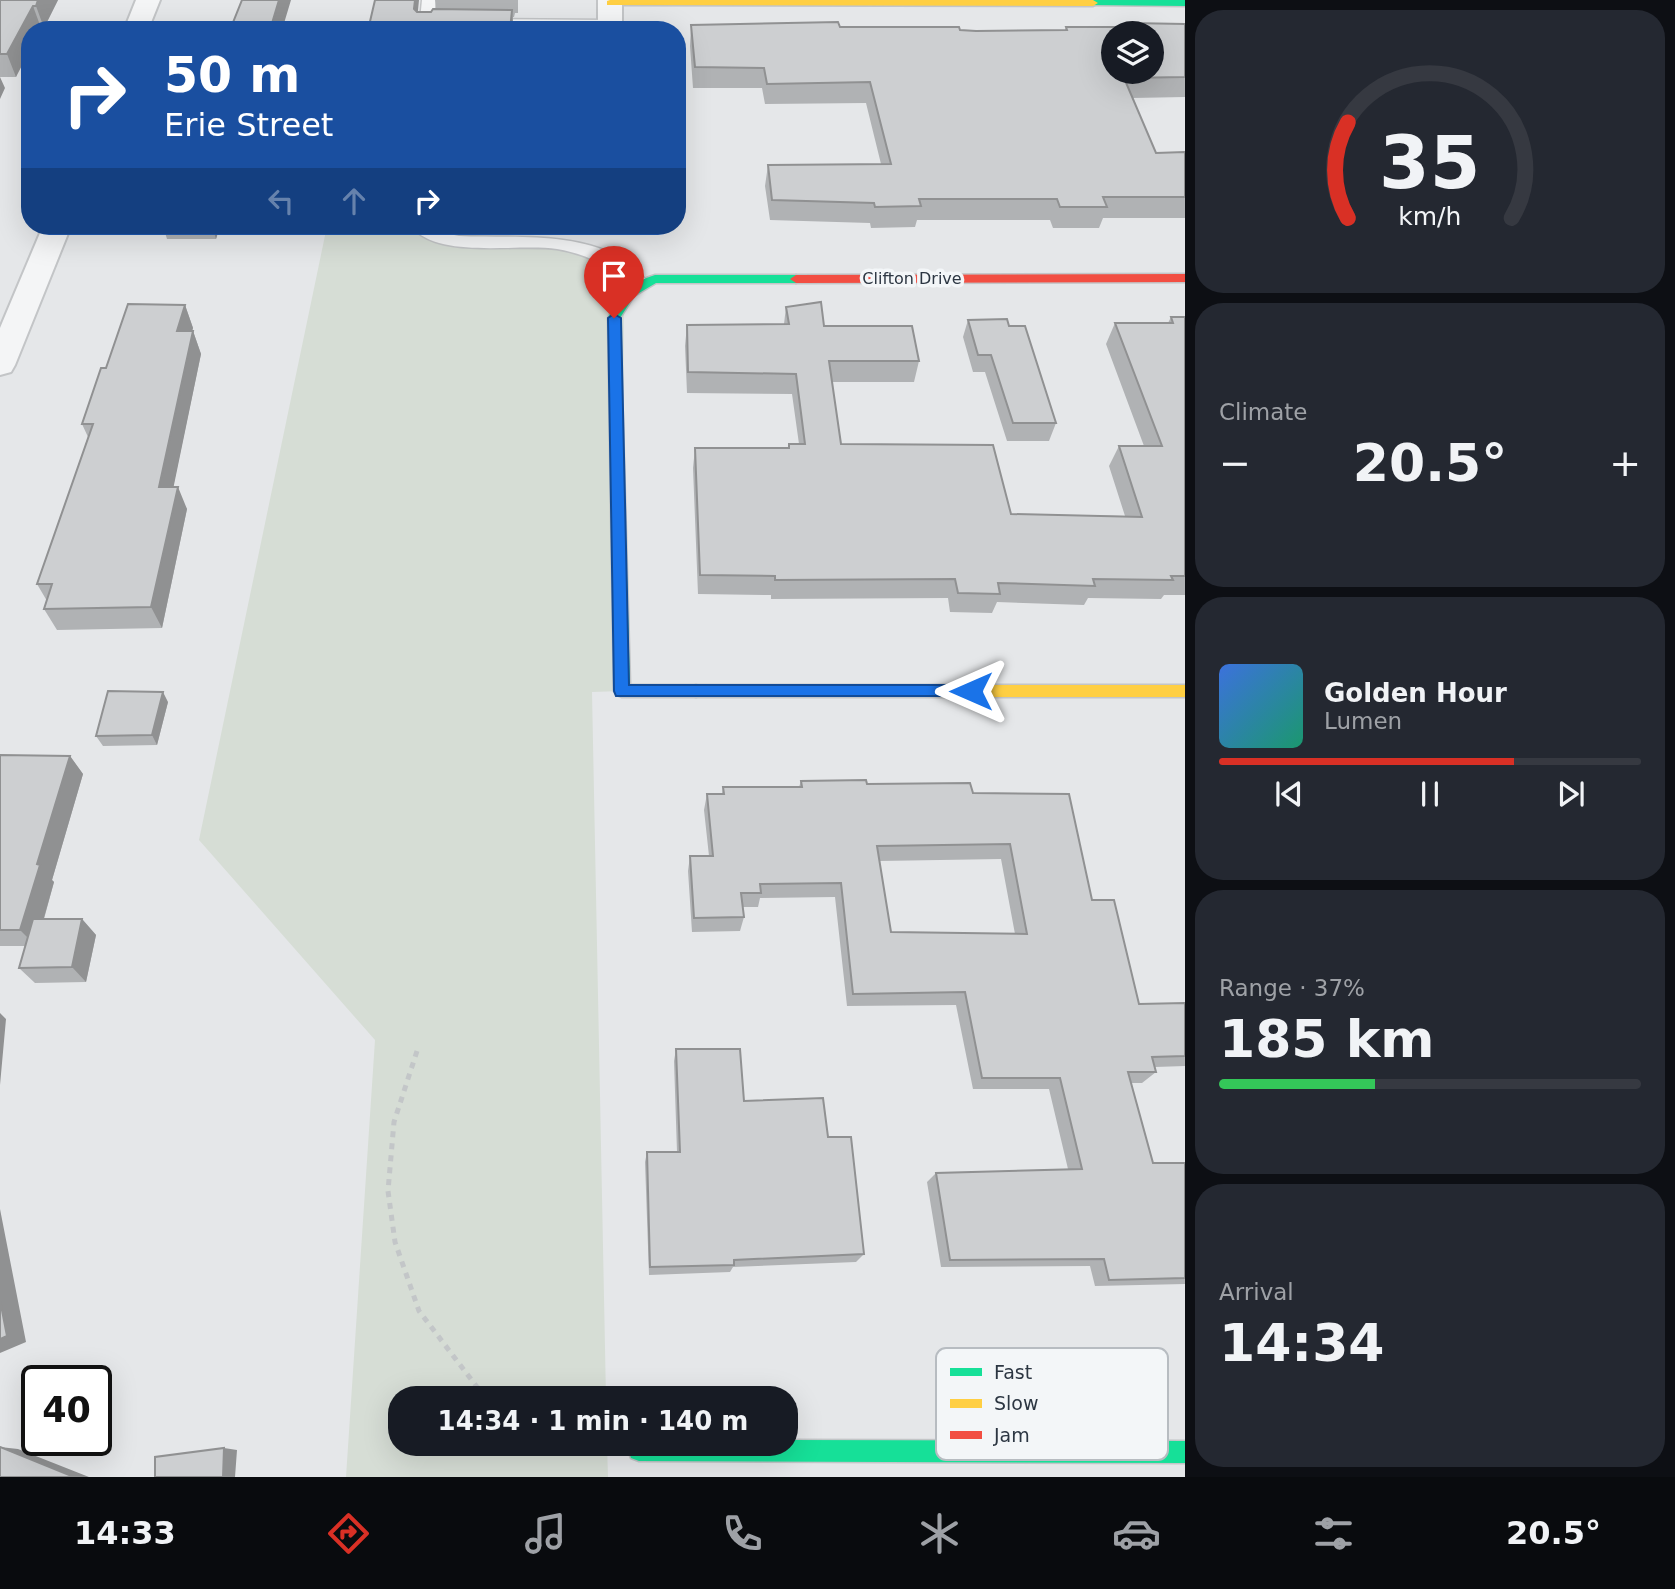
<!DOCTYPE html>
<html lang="en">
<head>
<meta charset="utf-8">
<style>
  :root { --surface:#171b24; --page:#242831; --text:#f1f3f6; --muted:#9ea1a6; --line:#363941; --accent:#d93025 }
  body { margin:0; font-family:"DejaVu Sans",sans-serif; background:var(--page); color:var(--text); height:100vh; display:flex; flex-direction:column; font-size:26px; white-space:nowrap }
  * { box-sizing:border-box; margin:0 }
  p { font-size:23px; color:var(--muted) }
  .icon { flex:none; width:38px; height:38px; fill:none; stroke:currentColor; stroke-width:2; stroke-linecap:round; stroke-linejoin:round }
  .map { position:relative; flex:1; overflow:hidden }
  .panel { display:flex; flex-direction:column; gap:10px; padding:10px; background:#0d0f14; width:490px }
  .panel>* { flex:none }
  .hud { position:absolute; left:21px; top:21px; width:665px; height:214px; border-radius:28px; box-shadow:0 7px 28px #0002; background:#1a4fa0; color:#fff; overflow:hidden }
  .tools { position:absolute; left:1101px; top:21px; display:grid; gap:14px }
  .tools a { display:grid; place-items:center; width:63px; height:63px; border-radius:50%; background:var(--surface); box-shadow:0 7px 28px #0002; font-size:35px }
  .speed { position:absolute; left:21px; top:1365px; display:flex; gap:14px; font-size:35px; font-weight:700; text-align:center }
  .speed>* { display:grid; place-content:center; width:91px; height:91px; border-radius:50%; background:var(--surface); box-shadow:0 7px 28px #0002; line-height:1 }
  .speed .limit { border:4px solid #111; border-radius:10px; background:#fff; color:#111 }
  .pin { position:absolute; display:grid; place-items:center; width:60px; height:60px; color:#fff; margin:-72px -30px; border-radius:50% 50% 50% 0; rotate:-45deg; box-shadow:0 0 7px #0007 }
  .pin .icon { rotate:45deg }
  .me { position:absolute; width:77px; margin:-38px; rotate:270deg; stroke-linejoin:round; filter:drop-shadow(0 0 5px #0008) }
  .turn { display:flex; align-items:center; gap:24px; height:147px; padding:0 28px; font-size:32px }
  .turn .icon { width:91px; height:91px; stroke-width:2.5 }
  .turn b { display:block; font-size:49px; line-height:60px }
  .lanes { display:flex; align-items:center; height:66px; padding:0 28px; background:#0003; justify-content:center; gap:35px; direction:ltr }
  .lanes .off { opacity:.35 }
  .big { font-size:52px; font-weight:700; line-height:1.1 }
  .panel .widget { flex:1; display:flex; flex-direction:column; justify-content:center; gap:10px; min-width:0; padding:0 24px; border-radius:28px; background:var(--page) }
  .panel .dial { align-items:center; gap:0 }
  .dial svg { height:182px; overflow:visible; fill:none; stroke:var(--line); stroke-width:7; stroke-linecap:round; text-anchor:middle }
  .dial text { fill:var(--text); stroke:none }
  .song { display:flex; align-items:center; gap:21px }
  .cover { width:84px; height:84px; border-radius:10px; background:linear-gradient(135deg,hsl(220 70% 55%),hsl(160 70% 35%)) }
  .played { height:7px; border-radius:4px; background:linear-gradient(90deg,var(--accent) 70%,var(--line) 70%) }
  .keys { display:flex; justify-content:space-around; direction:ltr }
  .heat { display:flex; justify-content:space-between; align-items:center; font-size:38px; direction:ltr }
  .charge { height:10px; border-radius:5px; background:linear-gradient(90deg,#34c759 37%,var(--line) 0) }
  .trip { position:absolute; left:388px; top:1386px; width:410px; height:70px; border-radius:28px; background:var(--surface); box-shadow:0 7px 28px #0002; font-weight:700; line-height:70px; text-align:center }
  .tabs { display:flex; height:112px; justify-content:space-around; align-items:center; background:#090b0e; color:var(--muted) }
  .tabs .icon { width:49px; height:49px }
  .tabs .on { color:var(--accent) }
  .tabs b { font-size:32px; color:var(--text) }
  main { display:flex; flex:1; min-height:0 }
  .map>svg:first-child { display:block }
</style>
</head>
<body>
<main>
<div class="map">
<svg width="1185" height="1477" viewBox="0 0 1185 1477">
  <rect width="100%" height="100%" fill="#e5e7e9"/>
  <path fill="#d6ddd5" d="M 327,226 L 419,226 C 451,259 564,226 613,256 C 623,262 631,274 639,283 L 624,295 L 622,691 L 592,692 L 606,1398 L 401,1398 L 401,1444 L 607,1444 L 608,1477 L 346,1477 L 375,1040 L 199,840 Z"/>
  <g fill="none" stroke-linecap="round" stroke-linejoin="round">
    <g stroke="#c3c5c7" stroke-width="3">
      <path id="lane" d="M 422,0 L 436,0 L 433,30 L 419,30 Z
        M 484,19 L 610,20 L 617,24 L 610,28 L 479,26 L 479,20 Z
        M 411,226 C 430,225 441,233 459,236 C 518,239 608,227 648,283 L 639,288 L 633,287 C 611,266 586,254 557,249 C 517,243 438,260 411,226 Z"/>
    </g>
    <g stroke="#c3c5c7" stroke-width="4">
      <path id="street" d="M 136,0 L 160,0 L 148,30 L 124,30 Z
        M 598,0 L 622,0 L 622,30 L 598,30 Z
        M 43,226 L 71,226 L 15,365 L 11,372 L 0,375 L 0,328 Z"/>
    </g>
    <g stroke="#c3c5c7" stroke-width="3">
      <path id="fast" d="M 1093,0 L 1185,0 L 1185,6 L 1090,5 L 1090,1 Z
        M 655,275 L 796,275 L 802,279 L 796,283 L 656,283 L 634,296 L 620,318 L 630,685 L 696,685 L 701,687 L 704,691 L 701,695 L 696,697 L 622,697 L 617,695 L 614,691 L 608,318 C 618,296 631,282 655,275 Z
        M 786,1440 L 1185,1441 L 1185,1463 L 639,1461 L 631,1458 L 628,1450 L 631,1444 L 786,1444 Z"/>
    </g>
    <g stroke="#c3c5c7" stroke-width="3">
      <path id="slow" d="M 610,0 L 1093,0 L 1098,3 L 1093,6 L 607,5 L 607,1 Z
        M 696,685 L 1185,685 L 1185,697 L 696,697 L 691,695 L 688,691 L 691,687 Z"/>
    </g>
    <g stroke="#c3c5c7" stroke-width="3">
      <path id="jam" d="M 1185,274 L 1185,282 L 796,283 L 790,279 L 796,275 Z"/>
    </g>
    <path stroke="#c3c6c8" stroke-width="5" stroke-dasharray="6 6" stroke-linecap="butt" d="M 417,1051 L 394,1122 L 388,1191 L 395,1242 L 419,1311 L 477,1387 L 494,1398"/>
    <use href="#lane" fill="#f4f5f6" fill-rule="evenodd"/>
    <use href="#street" fill="#f4f5f6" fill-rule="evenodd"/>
    <use href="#fast" fill="#16e098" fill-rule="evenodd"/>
    <use href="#slow" fill="#ffcf43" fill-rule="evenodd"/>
    <use href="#jam" fill="#f24e42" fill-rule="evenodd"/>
  </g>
  <path fill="#b0b2b4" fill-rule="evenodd" d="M 0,0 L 58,0 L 44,28 L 41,28 L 40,30 L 30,30 L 16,77 L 0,77 Z
    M 435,0 L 518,0 L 518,13 L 515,13 L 514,17 L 513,17 L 513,30 L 368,30 L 418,12 L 431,12 L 436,9 Z
    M 1130,23 L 1185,24 L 1185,97 L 1132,98 L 1156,153 L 1185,152 L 1185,218 L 1103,218 L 1099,228 L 1053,228 L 1050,220 L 917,220 L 915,227 L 871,228 L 870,223 L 770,220 L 765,186 L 768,165 L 881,164 L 866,103 L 765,104 L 762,88 L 693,88 L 690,46 L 691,25 L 840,27 L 960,30 L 1065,30 L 1066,27 L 1129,27 Z
    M 163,226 L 220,226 L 216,239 L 167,239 Z
    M 457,226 L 508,226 L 507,234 L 458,233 Z
    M 185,305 L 193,328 L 192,331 L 193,331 L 201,354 L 173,487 L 187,509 L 162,628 L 57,630 L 44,609 L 47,601 L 37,584 L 88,437 L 82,424 L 106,368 Z
    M 786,307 L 824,326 L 919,361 L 914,382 L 832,382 L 841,444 L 1011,514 L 1125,516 L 1109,466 L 1119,446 L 1144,446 L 1106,344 L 1115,323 L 1168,323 L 1171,317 L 1185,317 L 1185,595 L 1164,595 L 1161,599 L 1088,598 L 1084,605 L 997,602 L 992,613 L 950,612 L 948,598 L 771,599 L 771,595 L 698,594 L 693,468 L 695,448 L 788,448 L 789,444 L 799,444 L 792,394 L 687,393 L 685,346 L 687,325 L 784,324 Z
    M 968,320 L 1009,326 L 1056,423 L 1049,441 L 1007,441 L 985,372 L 973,372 L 963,337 Z
    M 168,702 L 157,745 L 103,746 L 96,736 Z
    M 0,755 L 70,756 L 83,774 L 52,880 L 54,882 L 44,919 L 82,919 L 96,935 L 86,982 L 35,983 L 19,968 L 25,946 L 0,946 Z
    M 801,781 L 867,784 L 973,793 L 1092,900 L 1139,1004 L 1185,1003 L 1185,1066 L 1155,1067 L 1156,1072 L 1142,1083 L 1131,1083 L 1153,1163 L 1185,1163 L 1185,1284 L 1095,1286 L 1090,1266 L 941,1267 L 927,1182 L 936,1173 L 1068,1169 L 1049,1089 L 973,1089 L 956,1005 L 847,1006 L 835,897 L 760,898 L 758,907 L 743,907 L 744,917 L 740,931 L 692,932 L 688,871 L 690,856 L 709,856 L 704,810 L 707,794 L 722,794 L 723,787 L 799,787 ZM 1001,859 L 1015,934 L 891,932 L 879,861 Z
    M 676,1049 L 744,1101 L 828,1137 L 864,1254 L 856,1262 L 733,1267 L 730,1272 L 649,1275 L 645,1162 L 647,1152 L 677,1152 L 674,1061 Z"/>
  <path fill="#909192" d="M 38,0 L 58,0 L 44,28 L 36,6 Z
    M 279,0 L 291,0 L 282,30 L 270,30 Z
    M 415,0 L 419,0 L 416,30 L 414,9 Z
    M 33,6 L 41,28 L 40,30 L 30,30 L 30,50 L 16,77 L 7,54 Z
    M 512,10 L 513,30 L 510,30 Z
    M 0,77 L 5,88 L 0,99 Z
    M 212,226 L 220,226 L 216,239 Z
    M 185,305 L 193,328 L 185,354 L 177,331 Z
    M 193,331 L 201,354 L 169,509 L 159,487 Z
    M 178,487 L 187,509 L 162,628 L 151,607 Z
    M 163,692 L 168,702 L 157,745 L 152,735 Z
    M 70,756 L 83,774 L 52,880 L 54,882 L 36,946 L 20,930 L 37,864 Z
    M 82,919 L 96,935 L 86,982 L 72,967 Z
    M 0,1013 L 6,1019 L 0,1085 Z
    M 0,1209 L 26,1342 L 0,1353 Z
    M 0,1447 L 18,1449 L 89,1477 L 74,1477 Z
    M 224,1448 L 237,1450 L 235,1477 L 223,1477 Z"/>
  <path fill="#cdcfd1" stroke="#909192" stroke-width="2" fill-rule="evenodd" d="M 0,0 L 38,0 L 36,6 L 33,6 L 7,54 L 0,54 Z
    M 242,0 L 279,0 L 270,30 L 230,30 Z
    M 375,0 L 415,0 L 414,9 L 417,12 L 431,12 L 433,9 L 512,10 L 510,30 L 368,30 Z
    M 838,22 L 840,27 L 959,27 L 960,30 L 976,31 L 1067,30 L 1066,27 L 1131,27 L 1130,23 L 1185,24 L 1185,77 L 1124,78 L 1156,153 L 1185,152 L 1185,197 L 1103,197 L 1107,207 L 1060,207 L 1057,199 L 919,199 L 921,206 L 875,207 L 874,203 L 772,200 L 768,165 L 891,164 L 870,82 L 767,84 L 764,68 L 695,67 L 691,25 ZM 1113,33 L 1152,33 L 1152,72 L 1113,72 Z
    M 821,302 L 824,326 L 912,326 L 919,361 L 829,361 L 841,444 L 993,445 L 1011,514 L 1142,517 L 1119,446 L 1162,446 L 1115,323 L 1173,323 L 1171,317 L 1185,317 L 1185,576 L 1171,576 L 1173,580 L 1093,579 L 1095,586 L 998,583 L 1000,594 L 958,593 L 955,579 L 775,580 L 775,576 L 700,575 L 695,448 L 789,448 L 789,444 L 805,444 L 796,374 L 688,372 L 687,325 L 789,324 L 786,307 Z
    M 128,304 L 185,305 L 177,331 L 193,331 L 159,487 L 178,487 L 151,607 L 44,609 L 52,584 L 37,584 L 93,424 L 82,424 L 101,368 L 106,368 Z
    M 1007,319 L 1009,326 L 1025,326 L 1056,423 L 1013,423 L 991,355 L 978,355 L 968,320 Z
    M 108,691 L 163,692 L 152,735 L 96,736 Z
    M 0,755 L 70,756 L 37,864 L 40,865 L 20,930 L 0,930 Z
    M 866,780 L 867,784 L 970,783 L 973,793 L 1069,794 L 1092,900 L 1114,900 L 1139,1004 L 1185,1003 L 1185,1056 L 1152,1057 L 1156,1072 L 1128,1072 L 1153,1163 L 1185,1163 L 1185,1278 L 1109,1280 L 1104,1259 L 950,1260 L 936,1173 L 1082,1169 L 1060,1078 L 982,1078 L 965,992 L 853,994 L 841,883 L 760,884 L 761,893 L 741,893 L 744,917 L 694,918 L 690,856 L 713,856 L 707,794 L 724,794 L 723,787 L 802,787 L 801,781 ZM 1010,844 L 1027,934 L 891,932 L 877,846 Z
    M 33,919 L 82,919 L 72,967 L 19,968 Z
    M 676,1049 L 740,1049 L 744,1101 L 823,1098 L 828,1137 L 851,1137 L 864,1254 L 734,1260 L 734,1265 L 650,1267 L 647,1152 L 680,1152 Z
    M 0,1300 L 7,1336 L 0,1339 Z
    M 0,1447 L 74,1477 L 0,1477 Z
    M 224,1448 L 223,1477 L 155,1477 L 155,1457 Z"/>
  <path fill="#1a73e8" stroke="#114b97" stroke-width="2" d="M 614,314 L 621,318 L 629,685 L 971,685 L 978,691 L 976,696 L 616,696 L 614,691 L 608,318 Z"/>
  <g text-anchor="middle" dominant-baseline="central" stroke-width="7" stroke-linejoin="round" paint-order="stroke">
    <g font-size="16" fill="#2c3642" stroke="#f3f6f8">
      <text x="912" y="278">Clifton Drive</text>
    </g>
  </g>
  <rect x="936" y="1348" width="232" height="112" rx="10" fill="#f3f6f8" stroke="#b7bcc1" stroke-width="2"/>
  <rect x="950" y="1368" width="32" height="8" fill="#16e098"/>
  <rect x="950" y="1399" width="32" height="9" fill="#ffcf43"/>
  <rect x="950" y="1431" width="32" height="8" fill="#f24e42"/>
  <g font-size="19" fill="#2c3642">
    <text x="994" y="1379">Fast</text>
    <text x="994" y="1410">Slow</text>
    <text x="994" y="1442">Jam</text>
  </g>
</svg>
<div class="tools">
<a><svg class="icon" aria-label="layers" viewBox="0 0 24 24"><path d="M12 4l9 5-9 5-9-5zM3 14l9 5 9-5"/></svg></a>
</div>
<div class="speed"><div class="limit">40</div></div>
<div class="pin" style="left:614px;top:318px;background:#d93025"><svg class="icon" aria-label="arrive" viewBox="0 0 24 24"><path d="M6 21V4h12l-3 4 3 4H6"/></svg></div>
<svg class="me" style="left:971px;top:691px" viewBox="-20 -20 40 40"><path d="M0-17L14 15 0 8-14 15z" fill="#1a73e8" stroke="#fff" stroke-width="4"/></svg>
<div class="trip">14:34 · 1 min · 140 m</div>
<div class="hud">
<div class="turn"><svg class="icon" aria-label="right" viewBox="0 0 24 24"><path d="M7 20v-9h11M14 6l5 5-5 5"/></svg><div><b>50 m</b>Erie Street</div></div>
<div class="lanes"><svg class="icon off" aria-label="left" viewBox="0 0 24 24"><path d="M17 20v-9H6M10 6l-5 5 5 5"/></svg><svg class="icon off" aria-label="ahead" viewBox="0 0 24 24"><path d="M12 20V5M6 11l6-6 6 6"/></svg><svg class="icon" aria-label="right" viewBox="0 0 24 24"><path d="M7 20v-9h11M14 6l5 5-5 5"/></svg></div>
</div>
</div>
<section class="panel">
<div class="widget dial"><svg viewBox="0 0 100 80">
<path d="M14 69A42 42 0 1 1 86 69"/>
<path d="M14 69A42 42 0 0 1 14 27" stroke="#d93025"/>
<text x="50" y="56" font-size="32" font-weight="700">35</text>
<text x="50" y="72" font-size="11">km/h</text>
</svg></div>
<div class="widget"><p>Climate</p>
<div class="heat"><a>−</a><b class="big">20.5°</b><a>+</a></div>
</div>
<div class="widget">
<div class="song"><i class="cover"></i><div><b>Golden Hour</b><p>Lumen</p></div></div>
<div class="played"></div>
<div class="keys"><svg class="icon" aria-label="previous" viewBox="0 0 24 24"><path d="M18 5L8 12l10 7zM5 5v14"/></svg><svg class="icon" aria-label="pause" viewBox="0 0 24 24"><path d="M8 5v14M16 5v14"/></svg><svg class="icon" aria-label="next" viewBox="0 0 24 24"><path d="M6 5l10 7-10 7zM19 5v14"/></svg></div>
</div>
<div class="widget"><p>Range · 37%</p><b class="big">185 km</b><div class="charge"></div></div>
<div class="widget"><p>Arrival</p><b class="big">14:34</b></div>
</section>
</main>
<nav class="tabs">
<b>14:33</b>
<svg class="icon on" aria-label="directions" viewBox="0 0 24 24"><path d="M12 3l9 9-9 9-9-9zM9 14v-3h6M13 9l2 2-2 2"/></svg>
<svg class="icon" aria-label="music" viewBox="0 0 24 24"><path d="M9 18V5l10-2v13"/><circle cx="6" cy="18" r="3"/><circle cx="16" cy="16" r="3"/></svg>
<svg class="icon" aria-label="phone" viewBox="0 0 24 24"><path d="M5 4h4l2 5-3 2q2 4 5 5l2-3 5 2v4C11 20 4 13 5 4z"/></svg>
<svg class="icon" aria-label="climate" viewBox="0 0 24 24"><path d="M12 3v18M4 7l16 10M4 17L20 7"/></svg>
<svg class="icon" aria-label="car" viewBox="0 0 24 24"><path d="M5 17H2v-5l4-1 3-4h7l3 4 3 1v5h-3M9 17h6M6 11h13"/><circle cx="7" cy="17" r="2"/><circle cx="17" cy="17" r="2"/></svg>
<svg class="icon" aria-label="filters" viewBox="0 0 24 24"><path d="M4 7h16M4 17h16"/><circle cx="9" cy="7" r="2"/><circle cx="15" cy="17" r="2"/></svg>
<b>20.5°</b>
</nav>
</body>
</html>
